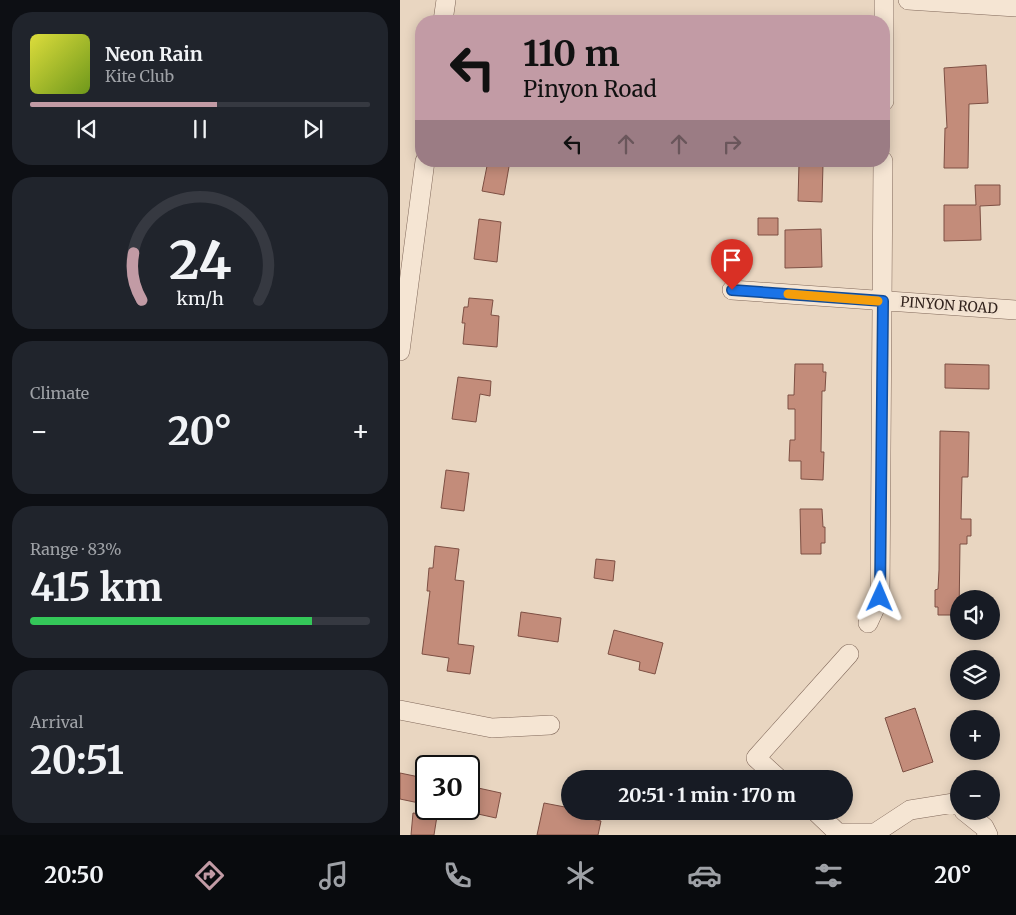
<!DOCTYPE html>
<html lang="en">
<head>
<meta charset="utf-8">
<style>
  :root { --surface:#171b24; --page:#20242c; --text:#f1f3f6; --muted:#9ea1a6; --line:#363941; --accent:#c29ba5 }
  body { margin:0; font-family:Merriweather,serif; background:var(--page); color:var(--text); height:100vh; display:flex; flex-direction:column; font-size:19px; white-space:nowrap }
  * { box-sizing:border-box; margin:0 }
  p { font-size:16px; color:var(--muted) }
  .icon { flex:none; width:28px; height:28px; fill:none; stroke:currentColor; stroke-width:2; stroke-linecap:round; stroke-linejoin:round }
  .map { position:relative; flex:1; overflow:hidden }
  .side { display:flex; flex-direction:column; gap:12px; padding:12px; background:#0d0f14; width:400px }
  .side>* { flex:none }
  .banner { position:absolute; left:15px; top:15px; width:475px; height:152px; border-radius:20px; box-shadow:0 2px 12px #0003; background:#c29ba5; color:#111; overflow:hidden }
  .controls { position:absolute; left:550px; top:590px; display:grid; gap:10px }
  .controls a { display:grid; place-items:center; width:50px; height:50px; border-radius:50%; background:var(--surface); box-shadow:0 2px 12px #0003; font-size:25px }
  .speed { position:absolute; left:15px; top:755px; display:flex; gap:10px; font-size:25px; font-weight:700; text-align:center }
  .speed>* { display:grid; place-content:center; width:65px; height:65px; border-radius:50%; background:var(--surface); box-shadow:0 2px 12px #0003; line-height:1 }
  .speed .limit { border:2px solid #111; border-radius:8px; background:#fff; color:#111 }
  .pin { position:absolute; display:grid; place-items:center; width:42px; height:42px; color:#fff; margin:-51px -21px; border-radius:50% 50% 50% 0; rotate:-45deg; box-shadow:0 0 5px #0007 }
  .pin .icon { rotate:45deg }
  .me { position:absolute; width:55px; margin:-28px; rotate:1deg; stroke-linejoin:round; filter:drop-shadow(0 0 4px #0008) }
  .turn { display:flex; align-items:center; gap:18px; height:105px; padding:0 25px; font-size:22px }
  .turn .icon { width:65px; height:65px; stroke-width:2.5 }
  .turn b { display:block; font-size:35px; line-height:42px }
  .lanes { display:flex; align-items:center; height:48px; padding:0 25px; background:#0003; justify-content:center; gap:25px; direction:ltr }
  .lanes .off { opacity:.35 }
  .big { font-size:38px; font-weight:700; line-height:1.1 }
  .side .widget { flex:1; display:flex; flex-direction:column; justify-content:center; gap:8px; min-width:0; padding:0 18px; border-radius:20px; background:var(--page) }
  .side .dial { align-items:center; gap:0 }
  .dial svg { height:130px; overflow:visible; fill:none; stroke:var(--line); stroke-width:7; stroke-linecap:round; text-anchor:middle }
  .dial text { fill:var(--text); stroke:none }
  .song { display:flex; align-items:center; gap:15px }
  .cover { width:60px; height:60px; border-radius:8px; background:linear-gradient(135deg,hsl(60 70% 55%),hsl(80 70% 35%)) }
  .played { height:5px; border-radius:2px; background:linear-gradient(90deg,var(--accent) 55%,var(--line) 55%) }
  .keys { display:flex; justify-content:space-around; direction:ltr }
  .heat { display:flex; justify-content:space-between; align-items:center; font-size:28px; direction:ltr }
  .charge { height:8px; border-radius:4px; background:linear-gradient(90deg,#34c759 83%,var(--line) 0) }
  .trip { position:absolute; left:161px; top:770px; width:292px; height:50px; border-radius:25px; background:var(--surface); box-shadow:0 2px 12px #0003; font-weight:700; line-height:50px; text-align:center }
  .dock { display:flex; height:80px; justify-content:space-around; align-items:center; background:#090b0e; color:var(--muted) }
  .dock .icon { width:35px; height:35px }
  .dock .selected { color:var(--accent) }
  .dock b { font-size:22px; color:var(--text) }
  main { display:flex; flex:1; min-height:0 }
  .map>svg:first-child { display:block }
</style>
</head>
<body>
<main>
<section class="side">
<div class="widget">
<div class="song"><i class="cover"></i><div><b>Neon Rain</b><p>Kite Club</p></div></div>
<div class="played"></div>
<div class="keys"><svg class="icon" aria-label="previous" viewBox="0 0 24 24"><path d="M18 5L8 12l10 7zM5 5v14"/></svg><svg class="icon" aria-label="pause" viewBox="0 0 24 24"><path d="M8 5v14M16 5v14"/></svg><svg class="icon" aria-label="next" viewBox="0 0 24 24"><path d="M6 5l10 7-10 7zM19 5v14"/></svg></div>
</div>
<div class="widget dial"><svg viewBox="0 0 100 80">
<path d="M14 69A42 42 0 1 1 86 69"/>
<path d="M14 69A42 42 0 0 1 9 40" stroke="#c29ba5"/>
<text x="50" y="56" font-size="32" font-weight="700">24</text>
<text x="50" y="72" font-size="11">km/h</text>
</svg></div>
<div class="widget"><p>Climate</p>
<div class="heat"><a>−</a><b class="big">20°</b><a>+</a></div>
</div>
<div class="widget"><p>Range · 83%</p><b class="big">415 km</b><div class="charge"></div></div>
<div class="widget"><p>Arrival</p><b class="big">20:51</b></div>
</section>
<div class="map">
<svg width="616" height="835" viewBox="0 0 616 835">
  <rect width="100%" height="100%" fill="#e9d6c1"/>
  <path fill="#c38c7a" stroke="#7d4f43" d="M 586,65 L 588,103 L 569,104 L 568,168 L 544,168 L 545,128 L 547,128 L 544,68 Z
    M 88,161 L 110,161 L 104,195 L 82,191 Z
    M 399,163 L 423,164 L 422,202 L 398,201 Z
    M 575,185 L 600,185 L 600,205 L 580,206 L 581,240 L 544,241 L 544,205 L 576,205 Z
    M 358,218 L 378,218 L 378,235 L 358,235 Z
    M 79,219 L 101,222 L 97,262 L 74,259 Z
    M 421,229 L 422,267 L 385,268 L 385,230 Z
    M 69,298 L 93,300 L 91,315 L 99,316 L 97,347 L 63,344 L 65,323 L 62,323 L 64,307 L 68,307 Z
    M 395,364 L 423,364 L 423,372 L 426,372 L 425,391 L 422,391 L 421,452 L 424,452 L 423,480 L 401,479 L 401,461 L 389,461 L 390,440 L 395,440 L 395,409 L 388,409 L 388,395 L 394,395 Z
    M 545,364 L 589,365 L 589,389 L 545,388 Z
    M 58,377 L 91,381 L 90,396 L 80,394 L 76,422 L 52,419 Z
    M 540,431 L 569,432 L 568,477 L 562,477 L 561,519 L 571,519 L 571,536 L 567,536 L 567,544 L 560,544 L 559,615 L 538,615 L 538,607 L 535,607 L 535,590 L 538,589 L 539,570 Z
    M 46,470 L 69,473 L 64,511 L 41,508 Z
    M 400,509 L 422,509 L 423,527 L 425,527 L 425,543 L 421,543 L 421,554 L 401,554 Z
    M 35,546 L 59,549 L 55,580 L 64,581 L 58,644 L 74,646 L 70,674 L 47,671 L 49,658 L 22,654 L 30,591 L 27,591 L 29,568 L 33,568 Z
    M 196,559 L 215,561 L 213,581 L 194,578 Z
    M 121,612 L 161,618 L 158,642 L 118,636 Z
    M 214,630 L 263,643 L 255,674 L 239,670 L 240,662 L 208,654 Z
    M 515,708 L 533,762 L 503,772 L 485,718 Z
    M 0,773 L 24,778 L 19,803 L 0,799 Z
    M 69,786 L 101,793 L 96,818 L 69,812 Z
    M 144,803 L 170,808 L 170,811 L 184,811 L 182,817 L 201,821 L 198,835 L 137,835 Z
    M 13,813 L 37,816 L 34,835 L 11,835 Z"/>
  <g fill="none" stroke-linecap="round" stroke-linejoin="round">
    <g stroke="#80685a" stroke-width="20">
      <path id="minor" d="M 508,0 L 616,7
        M 43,21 L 46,0
        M 484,101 L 484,0
        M 332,290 L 616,310
        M 0,351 L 25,161
        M 468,623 L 480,597 L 483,161
        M 0,710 L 92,728 L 150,725
        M 379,779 L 356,758 L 449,654
        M 415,811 L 438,833 L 475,833 L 510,810 L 554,803 L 559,806
        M 564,811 L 584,827 L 588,835"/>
    </g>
    <use href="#minor" stroke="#f5e5d3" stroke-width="19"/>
  </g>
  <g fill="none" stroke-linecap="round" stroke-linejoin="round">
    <g stroke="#114b97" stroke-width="12">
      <path id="route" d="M 332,290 L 483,301 L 480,597"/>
    </g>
    <use href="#route" stroke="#1a73e8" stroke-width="9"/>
    <path stroke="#f59e0b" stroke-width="9" d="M 388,294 L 478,301"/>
  </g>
  <g text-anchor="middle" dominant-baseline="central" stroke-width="5" stroke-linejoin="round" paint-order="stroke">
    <g font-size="14" fill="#32231d" stroke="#f1e1d0">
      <text transform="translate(549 305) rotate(4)">PINYON ROAD</text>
    </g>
  </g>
</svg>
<div class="controls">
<a><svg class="icon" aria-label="sound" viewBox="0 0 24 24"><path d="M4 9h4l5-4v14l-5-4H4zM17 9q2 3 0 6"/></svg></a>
<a><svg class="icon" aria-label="layers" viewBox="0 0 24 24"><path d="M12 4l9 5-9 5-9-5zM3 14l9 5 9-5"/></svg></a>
<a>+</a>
<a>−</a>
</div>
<div class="speed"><div class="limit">30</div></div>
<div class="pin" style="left:332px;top:290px;background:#d93025"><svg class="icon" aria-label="arrive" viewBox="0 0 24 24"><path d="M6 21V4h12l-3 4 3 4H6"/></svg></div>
<svg class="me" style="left:480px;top:597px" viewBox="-20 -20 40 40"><path d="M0-17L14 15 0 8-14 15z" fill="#1a73e8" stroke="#fff" stroke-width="4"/></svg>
<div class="trip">20:51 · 1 min · 170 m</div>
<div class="banner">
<div class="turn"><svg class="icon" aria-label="left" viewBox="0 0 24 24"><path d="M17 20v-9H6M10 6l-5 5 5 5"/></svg><div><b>110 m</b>Pinyon Road</div></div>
<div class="lanes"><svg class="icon" aria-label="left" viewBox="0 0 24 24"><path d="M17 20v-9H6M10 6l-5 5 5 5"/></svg><svg class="icon off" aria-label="ahead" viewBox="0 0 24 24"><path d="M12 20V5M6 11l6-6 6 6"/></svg><svg class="icon off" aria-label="ahead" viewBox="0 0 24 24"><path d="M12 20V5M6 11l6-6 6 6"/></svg><svg class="icon off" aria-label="right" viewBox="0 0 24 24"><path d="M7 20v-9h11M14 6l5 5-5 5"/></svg></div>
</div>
</div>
</main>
<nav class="dock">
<b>20:50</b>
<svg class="icon selected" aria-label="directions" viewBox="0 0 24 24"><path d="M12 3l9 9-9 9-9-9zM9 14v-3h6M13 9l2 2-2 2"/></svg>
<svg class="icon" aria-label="music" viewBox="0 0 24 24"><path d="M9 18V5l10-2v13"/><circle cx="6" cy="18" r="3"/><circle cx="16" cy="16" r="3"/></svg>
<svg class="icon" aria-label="phone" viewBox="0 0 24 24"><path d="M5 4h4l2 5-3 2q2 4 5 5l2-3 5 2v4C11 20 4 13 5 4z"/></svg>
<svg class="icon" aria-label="climate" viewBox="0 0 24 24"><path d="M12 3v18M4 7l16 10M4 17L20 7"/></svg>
<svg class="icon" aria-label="car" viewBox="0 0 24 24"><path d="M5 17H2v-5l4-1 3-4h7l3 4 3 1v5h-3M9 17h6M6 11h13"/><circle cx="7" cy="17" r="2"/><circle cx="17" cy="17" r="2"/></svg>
<svg class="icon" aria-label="filters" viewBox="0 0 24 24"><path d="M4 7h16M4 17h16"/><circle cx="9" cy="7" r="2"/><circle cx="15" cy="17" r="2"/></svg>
<b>20°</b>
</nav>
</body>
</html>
